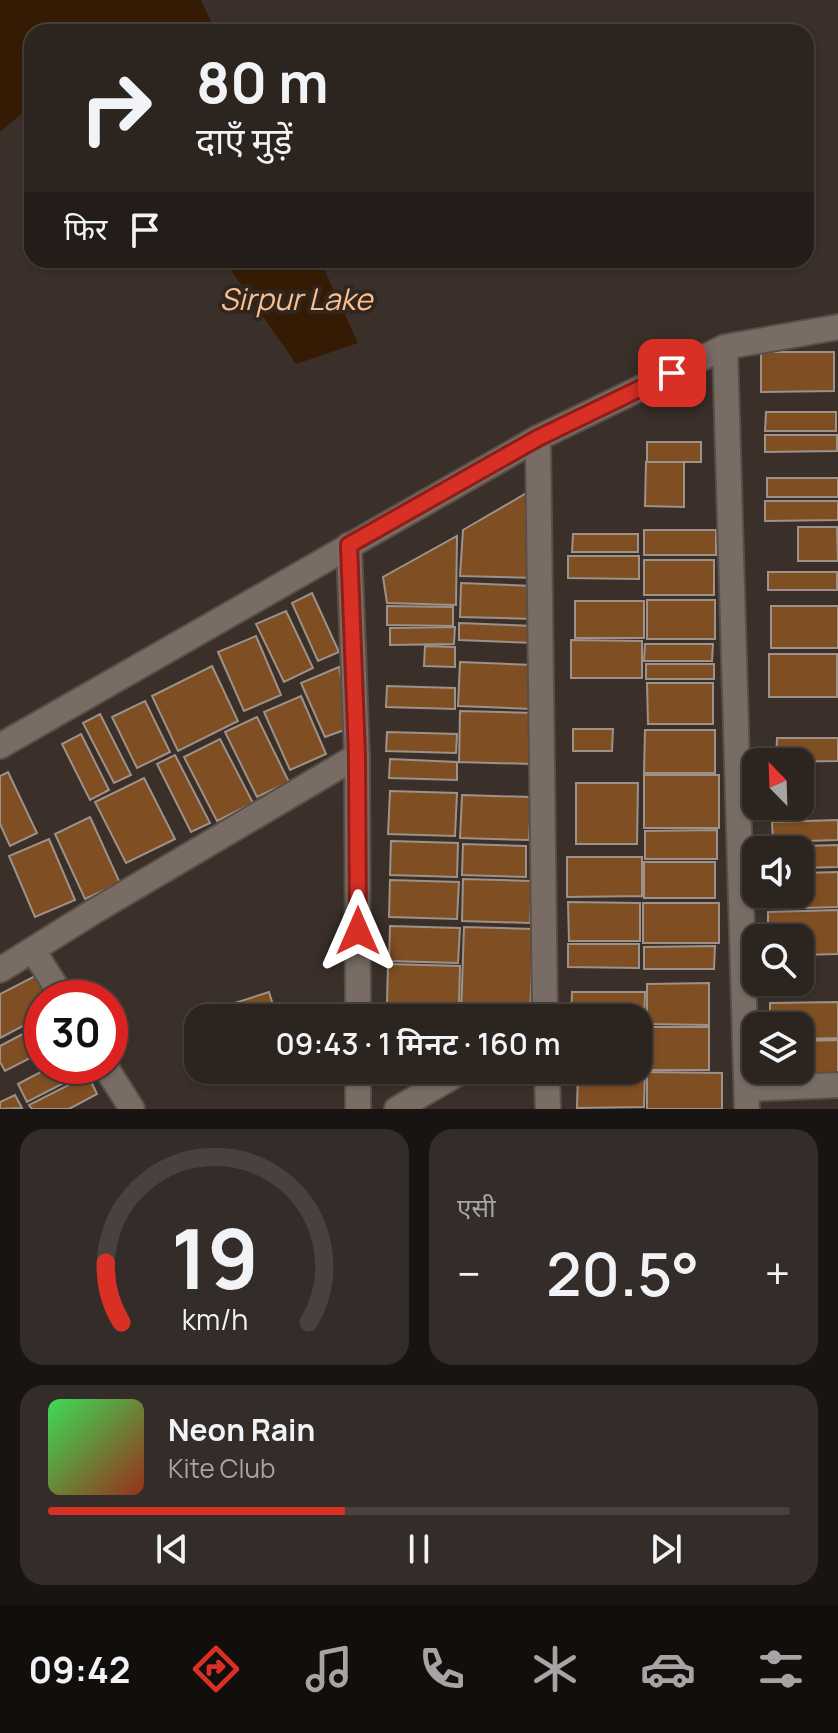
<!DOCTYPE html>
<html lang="hi">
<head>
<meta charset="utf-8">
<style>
  :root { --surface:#2c241f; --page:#342c28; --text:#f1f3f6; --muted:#a6a4a4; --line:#48413d; --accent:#d93025 }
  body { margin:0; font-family:Manrope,"Noto Sans Devanagari",sans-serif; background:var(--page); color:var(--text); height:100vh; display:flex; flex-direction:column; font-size:30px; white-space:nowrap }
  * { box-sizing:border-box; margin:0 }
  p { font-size:26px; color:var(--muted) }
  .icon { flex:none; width:44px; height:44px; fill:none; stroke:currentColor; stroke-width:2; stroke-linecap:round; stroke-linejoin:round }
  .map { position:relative; height:1109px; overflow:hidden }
  .panel { display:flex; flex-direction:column; gap:20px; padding:20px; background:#181411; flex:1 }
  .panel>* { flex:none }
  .banner { position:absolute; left:24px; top:24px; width:790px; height:244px; border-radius:24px; box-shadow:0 2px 6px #0004,0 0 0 2px var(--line); background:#2c241f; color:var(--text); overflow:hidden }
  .needle { width:52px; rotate:337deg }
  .buttons { position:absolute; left:742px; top:748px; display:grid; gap:16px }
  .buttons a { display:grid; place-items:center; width:72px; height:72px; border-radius:16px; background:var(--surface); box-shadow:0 2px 6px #0004,0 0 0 2px var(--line); font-size:40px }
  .speed { position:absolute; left:24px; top:980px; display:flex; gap:16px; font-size:40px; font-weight:700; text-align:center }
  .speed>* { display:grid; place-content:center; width:104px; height:104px; border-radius:50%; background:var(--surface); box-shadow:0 2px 6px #0004,0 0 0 2px var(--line); line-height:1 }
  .speed .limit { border:12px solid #d22; background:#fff; color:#111 }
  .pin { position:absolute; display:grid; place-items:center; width:68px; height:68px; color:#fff; margin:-34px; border-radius:16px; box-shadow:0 4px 12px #0006 }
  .me { position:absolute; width:88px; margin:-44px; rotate:0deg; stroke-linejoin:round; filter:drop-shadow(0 0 6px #0008) }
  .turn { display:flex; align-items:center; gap:28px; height:168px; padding:0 40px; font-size:36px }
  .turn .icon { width:104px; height:104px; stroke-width:2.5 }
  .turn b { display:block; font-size:56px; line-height:68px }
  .then { display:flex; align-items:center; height:76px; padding:0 40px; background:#0003; gap:16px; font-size:30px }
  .big { font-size:60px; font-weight:600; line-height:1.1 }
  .panel .card { flex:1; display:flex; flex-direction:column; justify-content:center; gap:12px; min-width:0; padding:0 28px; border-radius:24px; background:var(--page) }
  .panel .dial { align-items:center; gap:0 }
  .dial svg { height:208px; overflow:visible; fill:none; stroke:var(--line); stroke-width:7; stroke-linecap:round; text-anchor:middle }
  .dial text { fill:var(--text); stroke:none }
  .song { display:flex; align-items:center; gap:24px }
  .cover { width:96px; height:96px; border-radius:12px; background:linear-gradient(135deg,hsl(130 70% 55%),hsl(10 70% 35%)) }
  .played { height:8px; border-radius:4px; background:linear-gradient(90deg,var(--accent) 40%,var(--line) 40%) }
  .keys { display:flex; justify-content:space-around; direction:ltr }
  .heat { display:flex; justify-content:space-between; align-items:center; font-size:44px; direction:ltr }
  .panel .tiles { flex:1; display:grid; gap:20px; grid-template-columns:1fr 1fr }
  .card:last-child { grid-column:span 2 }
  .trip { position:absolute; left:184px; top:1004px; width:468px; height:80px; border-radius:24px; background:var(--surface); box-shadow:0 2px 6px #0004,0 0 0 2px var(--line); font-weight:600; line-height:80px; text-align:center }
  .tab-bar { display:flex; height:128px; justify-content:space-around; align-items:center; background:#120e0c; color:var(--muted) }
  .tab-bar .icon { width:56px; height:56px }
  .tab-bar .on { color:var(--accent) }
  .tab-bar b { font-size:36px; color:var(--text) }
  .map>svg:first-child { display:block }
</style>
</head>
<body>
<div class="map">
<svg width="838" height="1109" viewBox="0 0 838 1109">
  <rect width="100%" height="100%" fill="#3a3029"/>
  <path fill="#351b04" d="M 0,0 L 201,0 L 216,32 L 32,32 L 32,105 L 0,132 Z
    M 224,260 L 320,260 L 358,343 L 296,364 Z"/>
  <path fill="#7f4e22" stroke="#9d9289" stroke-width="2" d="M 761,352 L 834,352 L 834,391 L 761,392 Z
    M 766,412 L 836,412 L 836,431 L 765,431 Z
    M 765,435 L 837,435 L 837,451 L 765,452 Z
    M 647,442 L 701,442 L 701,462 L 647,462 Z
    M 646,462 L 684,462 L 684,507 L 645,506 Z
    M 767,478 L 838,478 L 838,497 L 767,497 Z
    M 530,491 L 535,578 L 460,576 L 463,530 Z
    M 765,501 L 838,501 L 838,520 L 765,521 Z
    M 798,527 L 837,527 L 838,561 L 798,561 Z
    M 644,530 L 716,530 L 716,555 L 644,555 Z
    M 573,534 L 638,534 L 638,552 L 572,552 Z
    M 457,536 L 456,605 L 387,603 L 383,577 Z
    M 568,556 L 639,556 L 639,579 L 568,578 Z
    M 644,560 L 714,560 L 714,595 L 644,595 Z
    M 768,572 L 837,572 L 837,590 L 768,590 Z
    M 461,583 L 535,586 L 534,619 L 460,617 Z
    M 312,593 L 339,652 L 318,661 L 292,603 Z
    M 647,600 L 715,600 L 715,639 L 647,639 Z
    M 575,601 L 644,601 L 644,638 L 575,638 Z
    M 387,606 L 453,607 L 453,626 L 387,625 Z
    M 771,606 L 838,606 L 838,648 L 771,648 Z
    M 286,611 L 313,668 L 284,682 L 256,624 Z
    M 459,623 L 536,626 L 535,643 L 459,640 Z
    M 455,627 L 454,644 L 390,645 L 390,628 Z
    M 256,636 L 281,695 L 244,711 L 218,652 Z
    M 571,640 L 642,641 L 642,678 L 571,678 Z
    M 645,644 L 713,644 L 712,661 L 644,661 Z
    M 425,646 L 455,647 L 455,667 L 424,666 Z
    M 769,654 L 837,654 L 837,697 L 769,697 Z
    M 460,662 L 534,665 L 532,709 L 458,706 Z
    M 646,664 L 714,664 L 714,679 L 646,679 Z
    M 212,666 L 238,721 L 178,751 L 152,696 Z
    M 339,667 L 350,728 L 325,737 L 301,683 Z
    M 647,683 L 713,683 L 713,724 L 648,724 Z
    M 387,686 L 455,688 L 455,709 L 386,707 Z
    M 301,696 L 326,754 L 290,770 L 264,712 Z
    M 145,701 L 170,752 L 137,768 L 112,717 Z
    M 460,711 L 534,713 L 532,764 L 459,762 Z
    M 100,714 L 131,775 L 114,783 L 83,723 Z
    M 257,717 L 289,782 L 257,797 L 225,732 Z
    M 573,729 L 613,729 L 612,751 L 573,751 Z
    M 645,730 L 715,730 L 715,773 L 644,773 Z
    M 387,732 L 457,734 L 456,753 L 386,751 Z
    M 81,734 L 109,790 L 90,800 L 62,744 Z
    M 777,738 L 838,738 L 838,761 L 776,762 Z
    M 220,739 L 253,803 L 217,821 L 184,757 Z
    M 175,755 L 210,823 L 191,832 L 157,764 Z
    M 390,759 L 457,762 L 457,780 L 389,778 Z
    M 8,772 L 37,833 L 10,846 L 0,824 L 0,776 Z
    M 644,775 L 719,775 L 719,828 L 644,828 Z
    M 144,778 L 175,839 L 126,863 L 95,802 Z
    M 576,783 L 638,783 L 637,844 L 576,844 Z
    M 390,791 L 457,793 L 455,836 L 388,834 Z
    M 462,795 L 531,797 L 529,840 L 460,838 Z
    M 90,817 L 120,883 L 85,899 L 55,834 Z
    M 838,820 L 838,840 L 773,842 L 772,822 Z
    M 717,830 L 717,859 L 645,859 L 645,831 Z
    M 49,839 L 75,900 L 35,917 L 9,856 Z
    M 391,841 L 458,843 L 457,877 L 390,875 Z
    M 463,844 L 526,846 L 526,877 L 462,875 Z
    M 838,845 L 838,867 L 800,868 L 800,850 L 767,850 L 767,847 Z
    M 567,857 L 642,857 L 642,896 L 567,897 Z
    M 644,862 L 715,862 L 715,898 L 644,898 Z
    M 838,872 L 838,907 L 767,909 L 766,894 L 800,894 L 800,873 Z
    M 463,879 L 532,881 L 530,923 L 462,921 Z
    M 390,880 L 459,882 L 457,919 L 389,917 Z
    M 568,902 L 640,903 L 640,941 L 569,941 Z
    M 643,903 L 719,903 L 719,943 L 643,943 Z
    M 838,910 L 838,954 L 800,955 L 800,938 L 768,938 L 768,912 Z
    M 390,926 L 460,928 L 458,963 L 389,961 Z
    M 464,927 L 533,929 L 530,1017 L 461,1015 Z
    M 568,944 L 639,944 L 639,968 L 568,967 Z
    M 715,946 L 714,969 L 644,969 L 644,947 Z
    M 388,964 L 460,966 L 459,1006 L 387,1003 Z
    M 37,975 L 50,998 L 42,998 L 42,1016 L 0,1038 L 0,994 Z
    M 709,983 L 709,1025 L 647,1024 L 647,984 Z
    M 269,992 L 277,1018 L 216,1018 L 213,1010 Z
    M 572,992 L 645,992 L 644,1024 L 638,1024 L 638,1018 L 571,1018 Z
    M 838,1002 L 838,1038 L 800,1039 L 800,1026 L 770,1026 L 770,1003 Z
    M 42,1024 L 42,1052 L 5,1071 L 0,1062 L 0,1046 Z
    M 646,1027 L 709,1027 L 709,1070 L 646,1070 Z
    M 838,1040 L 838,1079 L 773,1080 L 771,1070 L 800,1070 L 800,1041 Z
    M 52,1066 L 87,1066 L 89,1070 L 27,1102 L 18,1084 Z
    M 638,1068 L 645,1068 L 644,1107 L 577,1108 L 578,1070 L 638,1070 Z
    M 647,1072 L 722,1073 L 722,1109 L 647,1109 Z
    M 88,1075 L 97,1094 L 69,1109 L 32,1109 L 29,1105 Z
    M 15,1095 L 22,1108 L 0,1109 L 0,1102 Z"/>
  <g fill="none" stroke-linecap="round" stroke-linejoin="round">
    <g stroke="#584f49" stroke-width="28">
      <path id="street" d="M 725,347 L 747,1109
        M 538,438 L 545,1018
        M 349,545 L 357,756 L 358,1018
        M 0,746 L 538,438 L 725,347 L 838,327
        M 33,950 L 63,998
        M 0,970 L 93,912 L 357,756
        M 105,1066 L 132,1109
        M 358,1070 L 358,1109
        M 547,1070 L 548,1109
        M 747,1089 L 838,1085
        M 397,1109 L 464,1070"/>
    </g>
    <use href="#street" stroke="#786c64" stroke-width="24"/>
  </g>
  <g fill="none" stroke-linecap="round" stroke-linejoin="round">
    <g stroke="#8d1f18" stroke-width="20">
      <path id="route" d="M 358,931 L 357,756 L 349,545 L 538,438 L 672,373"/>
    </g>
    <use href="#route" stroke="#d93025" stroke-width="14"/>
  </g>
  <g text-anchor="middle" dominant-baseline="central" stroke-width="8" stroke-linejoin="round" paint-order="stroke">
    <g font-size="30" font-style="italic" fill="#fcbf8e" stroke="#30261f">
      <text x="296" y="298">Sirpur Lake</text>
    </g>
  </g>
</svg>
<div class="buttons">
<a><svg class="needle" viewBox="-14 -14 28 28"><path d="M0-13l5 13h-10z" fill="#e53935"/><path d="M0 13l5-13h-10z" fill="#a6a4a4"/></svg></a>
<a><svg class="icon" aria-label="sound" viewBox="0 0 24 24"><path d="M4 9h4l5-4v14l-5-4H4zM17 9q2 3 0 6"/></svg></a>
<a><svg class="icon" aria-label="search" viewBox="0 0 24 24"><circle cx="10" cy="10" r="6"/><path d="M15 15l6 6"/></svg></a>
<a><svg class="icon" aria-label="layers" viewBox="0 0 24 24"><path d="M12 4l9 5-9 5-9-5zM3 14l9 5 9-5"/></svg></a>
</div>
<div class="speed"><div class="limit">30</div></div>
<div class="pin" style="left:672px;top:373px;background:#d93025"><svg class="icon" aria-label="arrive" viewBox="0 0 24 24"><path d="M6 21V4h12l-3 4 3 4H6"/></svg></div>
<svg class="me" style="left:358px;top:931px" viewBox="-20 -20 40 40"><path d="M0-17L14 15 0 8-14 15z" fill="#d93025" stroke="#fff" stroke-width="4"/></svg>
<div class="trip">09:43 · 1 मिनट · 160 m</div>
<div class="banner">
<div class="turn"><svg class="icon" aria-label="right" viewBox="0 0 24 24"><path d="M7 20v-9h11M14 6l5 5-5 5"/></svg><div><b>80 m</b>दाएँ मुड़ें</div></div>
<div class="then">फिर<svg class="icon" aria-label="arrive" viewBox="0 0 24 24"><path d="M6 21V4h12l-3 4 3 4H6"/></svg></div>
</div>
</div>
<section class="panel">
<div class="tiles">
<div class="card dial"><svg viewBox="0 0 100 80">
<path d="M14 69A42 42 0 1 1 86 69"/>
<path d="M14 69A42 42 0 0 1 8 46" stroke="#d93025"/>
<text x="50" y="56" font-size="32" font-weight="700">19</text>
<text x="50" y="72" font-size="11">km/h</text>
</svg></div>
<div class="card"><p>एसी</p>
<div class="heat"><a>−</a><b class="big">20.5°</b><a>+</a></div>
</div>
<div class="card">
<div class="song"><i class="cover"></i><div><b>Neon Rain</b><p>Kite Club</p></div></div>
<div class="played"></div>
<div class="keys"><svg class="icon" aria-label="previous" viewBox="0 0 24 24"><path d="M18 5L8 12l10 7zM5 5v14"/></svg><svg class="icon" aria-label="pause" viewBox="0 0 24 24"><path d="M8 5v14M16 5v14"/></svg><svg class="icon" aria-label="next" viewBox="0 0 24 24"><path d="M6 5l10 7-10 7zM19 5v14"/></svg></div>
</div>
</div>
</section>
<nav class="tab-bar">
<b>09:42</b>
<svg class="icon on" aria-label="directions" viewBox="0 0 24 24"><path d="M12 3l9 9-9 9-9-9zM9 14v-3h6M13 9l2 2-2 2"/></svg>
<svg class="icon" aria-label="music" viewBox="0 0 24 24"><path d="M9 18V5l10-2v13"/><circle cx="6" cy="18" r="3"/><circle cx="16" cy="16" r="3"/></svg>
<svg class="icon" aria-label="phone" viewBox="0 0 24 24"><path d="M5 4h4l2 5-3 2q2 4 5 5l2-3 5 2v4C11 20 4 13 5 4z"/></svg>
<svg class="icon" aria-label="climate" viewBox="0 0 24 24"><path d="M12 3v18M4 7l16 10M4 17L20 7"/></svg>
<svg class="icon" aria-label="car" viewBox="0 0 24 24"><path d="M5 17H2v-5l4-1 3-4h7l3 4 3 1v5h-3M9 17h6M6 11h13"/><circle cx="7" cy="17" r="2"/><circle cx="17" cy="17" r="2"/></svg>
<svg class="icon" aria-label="filters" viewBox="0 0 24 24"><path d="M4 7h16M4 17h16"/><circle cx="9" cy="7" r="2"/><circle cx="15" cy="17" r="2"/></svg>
</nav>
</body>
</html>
